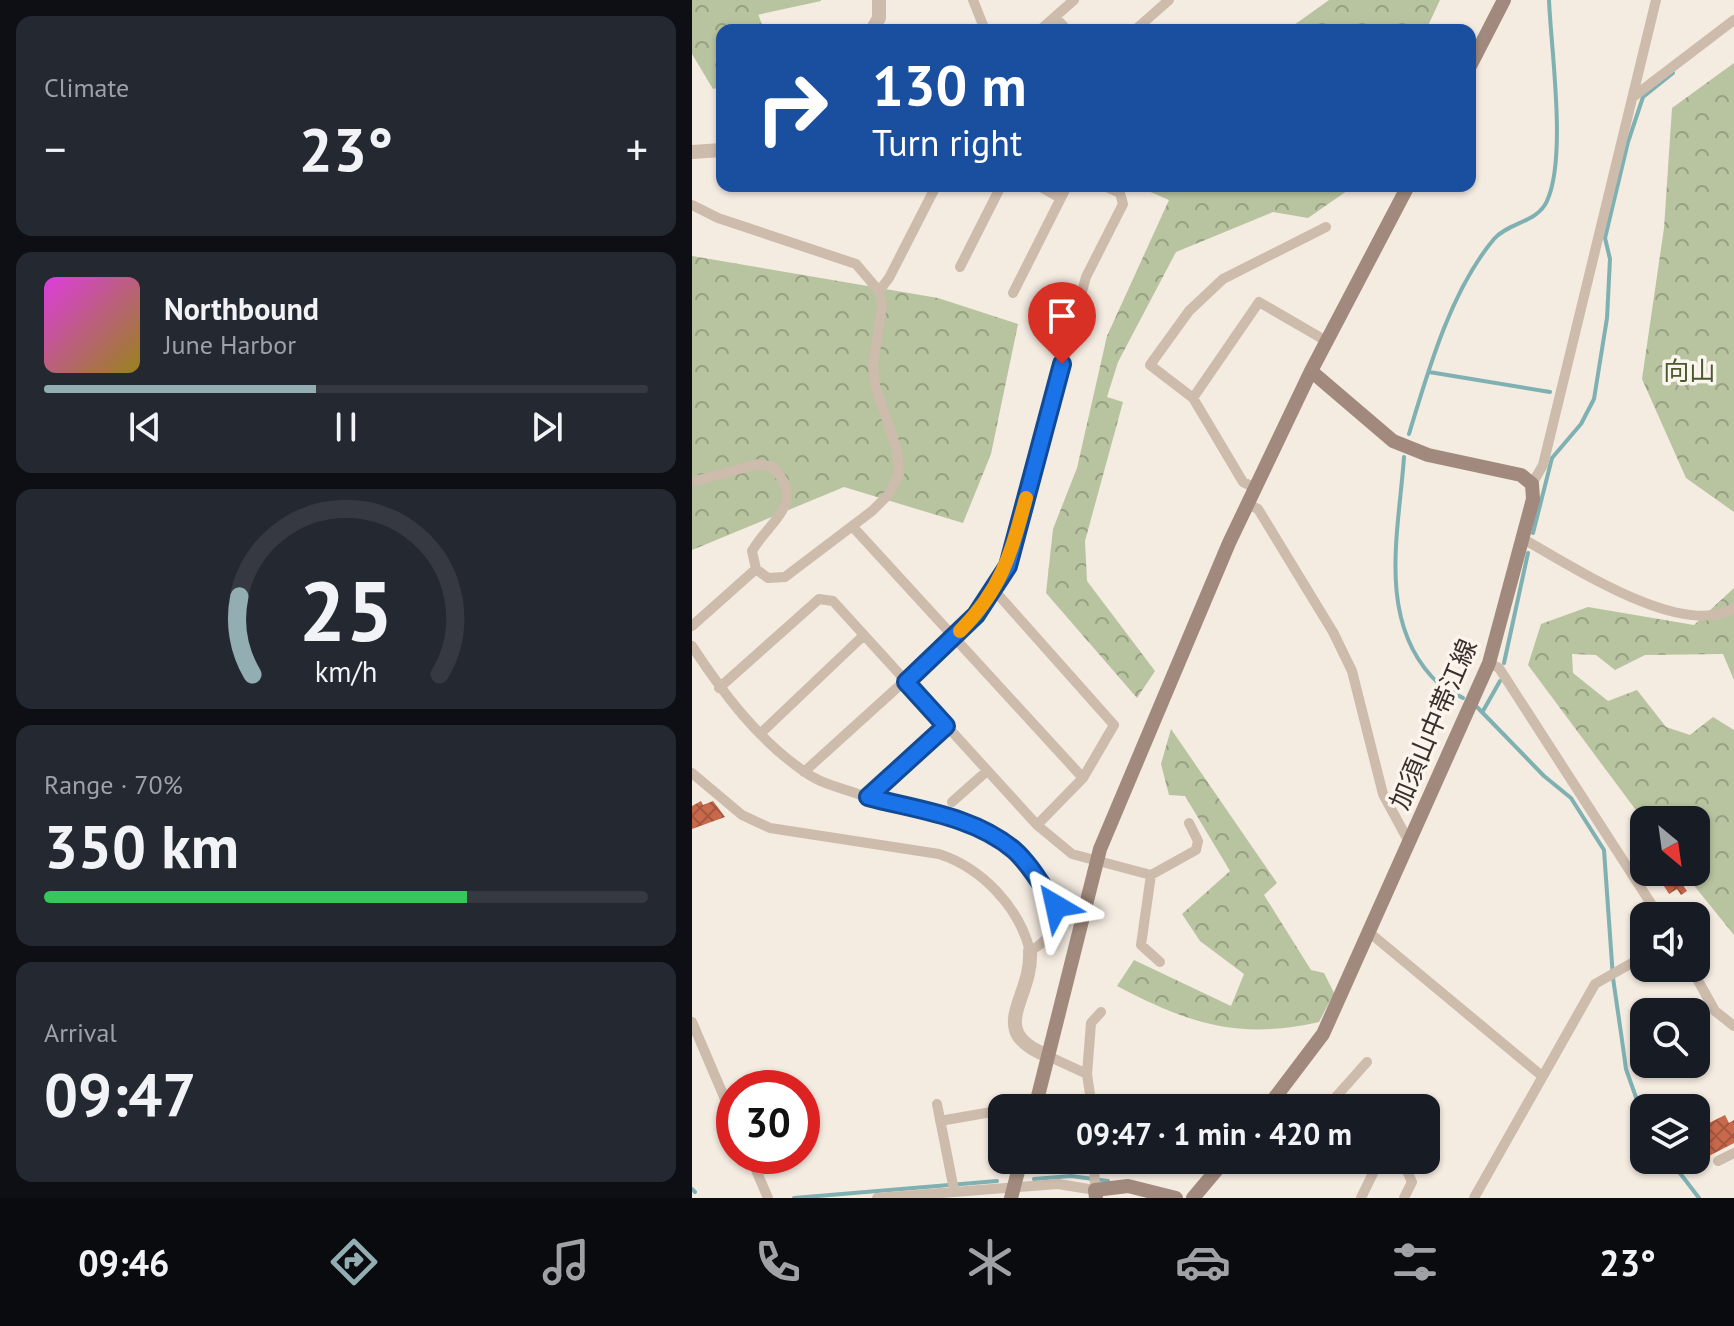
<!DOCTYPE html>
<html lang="en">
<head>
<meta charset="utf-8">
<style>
  :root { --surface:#171b24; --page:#242831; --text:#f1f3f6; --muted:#9ea1a6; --line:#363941; --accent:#92aeb2 }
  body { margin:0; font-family:"PT Sans","Noto Sans JP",sans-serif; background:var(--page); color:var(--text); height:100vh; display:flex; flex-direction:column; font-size:30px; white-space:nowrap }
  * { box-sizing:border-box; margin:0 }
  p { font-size:26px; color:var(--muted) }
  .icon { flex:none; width:44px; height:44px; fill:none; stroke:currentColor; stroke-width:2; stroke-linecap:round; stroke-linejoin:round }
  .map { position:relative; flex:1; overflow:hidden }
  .details { display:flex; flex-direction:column; gap:16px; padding:16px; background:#0d0f14; width:692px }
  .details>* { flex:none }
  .hud { position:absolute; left:24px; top:24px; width:760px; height:168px; border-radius:16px; box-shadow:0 2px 6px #0004; background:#1a4fa0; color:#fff; overflow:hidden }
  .needle { width:52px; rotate:151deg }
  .tools { position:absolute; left:938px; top:806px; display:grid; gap:16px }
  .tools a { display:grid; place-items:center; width:80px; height:80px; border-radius:16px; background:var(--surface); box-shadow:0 2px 6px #0004; font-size:40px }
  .speed { position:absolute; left:24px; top:1070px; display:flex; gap:16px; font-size:40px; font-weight:700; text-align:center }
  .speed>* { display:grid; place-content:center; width:104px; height:104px; border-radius:50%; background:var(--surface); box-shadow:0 2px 6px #0004; line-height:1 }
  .speed .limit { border:12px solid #d22; background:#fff; color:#111 }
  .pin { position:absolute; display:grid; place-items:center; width:68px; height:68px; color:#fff; margin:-82px -34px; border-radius:50% 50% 50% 0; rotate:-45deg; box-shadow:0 0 8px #0007 }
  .pin .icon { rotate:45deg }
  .me { position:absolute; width:88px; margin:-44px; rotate:324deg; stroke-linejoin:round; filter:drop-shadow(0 0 6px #0008) }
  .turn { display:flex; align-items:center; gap:28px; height:168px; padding:0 24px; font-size:36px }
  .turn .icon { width:104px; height:104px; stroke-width:2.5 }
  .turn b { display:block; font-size:56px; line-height:68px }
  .big { font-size:60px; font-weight:600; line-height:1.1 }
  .details .tile { flex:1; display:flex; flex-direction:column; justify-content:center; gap:12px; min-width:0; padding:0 28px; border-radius:16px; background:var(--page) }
  .details .dial { align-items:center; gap:0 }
  .dial svg { height:208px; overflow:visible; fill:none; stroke:var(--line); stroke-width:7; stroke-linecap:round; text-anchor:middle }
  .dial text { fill:var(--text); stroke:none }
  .song { display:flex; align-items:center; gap:24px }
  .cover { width:96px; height:96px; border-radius:12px; background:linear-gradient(135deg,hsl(300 70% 55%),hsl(50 70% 35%)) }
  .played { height:8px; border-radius:4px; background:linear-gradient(90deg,var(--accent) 45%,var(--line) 45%) }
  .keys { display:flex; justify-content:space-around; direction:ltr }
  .heat { display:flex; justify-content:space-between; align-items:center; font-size:44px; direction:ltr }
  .charge { height:12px; border-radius:6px; background:linear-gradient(90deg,#34c759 70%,var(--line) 0) }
  .trip { position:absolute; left:296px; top:1094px; width:452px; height:80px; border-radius:16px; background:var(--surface); box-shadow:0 2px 6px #0004; font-weight:600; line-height:80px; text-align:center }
  .tabs { display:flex; height:128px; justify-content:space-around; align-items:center; background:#090b0e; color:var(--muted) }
  .tabs .icon { width:56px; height:56px }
  .tabs .on { color:var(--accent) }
  .tabs b { font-size:36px; color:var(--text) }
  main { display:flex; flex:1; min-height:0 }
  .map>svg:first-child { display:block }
</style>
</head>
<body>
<main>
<section class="details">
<div class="tile"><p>Climate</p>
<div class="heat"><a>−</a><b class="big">23°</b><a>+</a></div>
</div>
<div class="tile">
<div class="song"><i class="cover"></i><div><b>Northbound</b><p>June Harbor</p></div></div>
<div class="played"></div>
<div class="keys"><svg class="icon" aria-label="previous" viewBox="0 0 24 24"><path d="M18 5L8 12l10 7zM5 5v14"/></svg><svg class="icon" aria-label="pause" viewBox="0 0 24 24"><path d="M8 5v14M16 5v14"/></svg><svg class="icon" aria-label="next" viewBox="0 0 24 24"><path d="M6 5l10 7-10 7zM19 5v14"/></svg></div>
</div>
<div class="tile dial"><svg viewBox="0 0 100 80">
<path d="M14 69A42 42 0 1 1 86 69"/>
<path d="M14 69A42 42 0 0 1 9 39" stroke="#92aeb2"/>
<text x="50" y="56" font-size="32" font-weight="700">25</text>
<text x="50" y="72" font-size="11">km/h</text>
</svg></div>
<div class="tile"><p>Range · 70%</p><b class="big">350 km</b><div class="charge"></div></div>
<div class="tile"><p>Arrival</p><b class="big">09:47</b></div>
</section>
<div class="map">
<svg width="1042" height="1198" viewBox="0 0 1042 1198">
  <defs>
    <pattern id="forest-crowns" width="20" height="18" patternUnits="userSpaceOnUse" patternTransform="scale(2)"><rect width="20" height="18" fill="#b8c4a0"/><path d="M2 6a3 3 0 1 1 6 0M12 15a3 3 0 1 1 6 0" fill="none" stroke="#97a083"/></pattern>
    <pattern id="building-cross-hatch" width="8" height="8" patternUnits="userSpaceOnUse" patternTransform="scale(2)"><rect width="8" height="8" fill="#c8694b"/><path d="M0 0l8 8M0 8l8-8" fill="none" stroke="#a4573f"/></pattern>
  </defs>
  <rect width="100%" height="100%" fill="#f4ebe1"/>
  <path fill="url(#forest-crowns)" d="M 0,0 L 61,0 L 72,30 L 30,30 L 30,87 L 21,89 L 0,54 Z
    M 637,0 L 748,0 L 734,30 L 595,30 Z
    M 1042,63 L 1042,512 L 994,478 L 950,379 L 972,228 L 980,108 Z
    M 445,186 L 662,186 L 616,218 L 581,212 L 484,252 L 426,362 L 415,397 L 431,402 L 393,541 L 395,581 L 463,671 L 445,698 L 354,593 L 361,529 L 385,468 L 415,336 L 477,200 Z
    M 0,256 L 246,298 L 326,324 L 299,454 L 271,523 L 152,487 L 0,550 Z
    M 1042,588 L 1042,680 L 1031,654 L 953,655 L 923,670 L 904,655 L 880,654 L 881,673 L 916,701 L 945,690 L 974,727 L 998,735 L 1021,717 L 1042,730 L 1042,935 L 991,872 L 1004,872 L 1004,820 L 952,821 L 836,665 L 849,624 L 896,607 L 1002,625 Z
    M 479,729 L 585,883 L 572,895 L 619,970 L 632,973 L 642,993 L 627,1022 C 547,1040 497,1024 425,986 L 442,960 L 539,1006 L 552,974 L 508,941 L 490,914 L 538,871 L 493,796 L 477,795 L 469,764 Z"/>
  <path fill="#b8c4a0" d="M 57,0 L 129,0 L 129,1 L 60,16 Z"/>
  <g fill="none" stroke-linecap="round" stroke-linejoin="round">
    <path stroke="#7fb0b2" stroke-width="4" d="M 737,372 L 858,392
      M 717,434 C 736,371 759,290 802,239 C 817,222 845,223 855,201 C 875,157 859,50 857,0
      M 712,457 C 707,530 685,617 740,677 C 748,686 761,692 771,698
      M 841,533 L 860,458 L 889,424 L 902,399 L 915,318 L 918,259 L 913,238 L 936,142 L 951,97 L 981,73
      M 812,663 L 836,553
      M 785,707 L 852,776 L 879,798 L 912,850 L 921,978 L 930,1040 L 934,1069 L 952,1120
      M 791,711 L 808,681
      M 978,1160 L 1007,1198
      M 342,1179 L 379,1176 L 416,1181
      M 0,1189 L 3,1192
      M 102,1198 L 305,1181"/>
  </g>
  <path fill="url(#building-cross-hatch)" d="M 9,801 L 11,805 L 21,801 L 33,817 L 0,829 L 0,806 Z
    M 954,872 L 982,872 L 995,891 L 989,895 L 985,889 L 977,894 L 965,875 L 959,879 Z
    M 1033,1115 L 1037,1123 L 1042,1120 L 1042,1143 L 1015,1157 L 1005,1137 L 1018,1131 L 1015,1124 Z"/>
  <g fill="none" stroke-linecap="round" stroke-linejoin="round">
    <path stroke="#cdbbac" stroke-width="10" d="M 281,0 L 293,30
      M 363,17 L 375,30
      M 348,30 L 382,0
      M 443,30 L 477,0
      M 941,97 L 1042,20
      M 347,186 L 368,198
      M 0,205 L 26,218 L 164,264 L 187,291 L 190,305 L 181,365 L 183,385 L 205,450 L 207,474 L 197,494 L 180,511 L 93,577 L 76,578 L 64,569 L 60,551 C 78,520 115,503 81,467 L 66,464 L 0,482
      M 268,267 L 309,186
      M 187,291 L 197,278 L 244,186
      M 321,293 L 375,186
      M 501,398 L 458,365 L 497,311 L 531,279 L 634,227
      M 840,484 L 851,465 L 964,0
      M 563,488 L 551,482 L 501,398 L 567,302 L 636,342
      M 556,504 L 566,509 L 641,632 L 660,671 L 691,794 L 717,842
      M 161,527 L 391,778
      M 831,539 C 879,565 990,640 1042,608
      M 0,626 L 64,569
      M 0,646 C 31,693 66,740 113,772 C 129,784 150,788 169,795 C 219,811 288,812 326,854 C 336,866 345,880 355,893 C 372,917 363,937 338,951 C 327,907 290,868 247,854 L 78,828 L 50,815 L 0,773
      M 797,663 L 807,668 L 967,916
      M 27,688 L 127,599 L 141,601 L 345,825 L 391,778 L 422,725 L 302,590
      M 68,734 L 171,636
      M 112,772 L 260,638 L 302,590 L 316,566 L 394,277 L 431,204 L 428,193 L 412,186
      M 176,797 L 254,726
      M 260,802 L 295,771
      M 345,825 L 380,854 L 459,875 L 504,850 L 506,841 L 497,823
      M 459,875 L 449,945 L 468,962
      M 678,933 L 850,1076
      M 999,968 L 1023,1011 L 1042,1026
      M 0,1022 L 42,1120
      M 356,1056 L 395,1074 L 400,1108
      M 395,1074 L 399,1023 L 409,1012
      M 245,1104 L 262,1190
      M 634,1108 L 675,1062
      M 248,1121 L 305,1111
      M 58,1156 L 76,1198
      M 1026,1161 L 1042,1153
      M 185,1198 L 366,1184 L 403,1190 L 402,1160
      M 669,1198 L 684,1167 L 695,1162 L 715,1171 L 720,1182 L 712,1198
      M 782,1198 L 903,984 L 952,956"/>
    <path stroke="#cdbbac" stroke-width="14" d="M 180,30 L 187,18 L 187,0
      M 0,152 L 30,150
      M 338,951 C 341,999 292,1031 356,1056"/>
    <path stroke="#a18a7d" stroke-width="14" d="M 778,66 L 812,0
      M 343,1108 L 408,849 L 537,543 L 619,371 L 716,186
      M 575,1108 L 631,1034 L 797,663 L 841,499 L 840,484 L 829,475 L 736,455 L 701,441 L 619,371
      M 319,1198 L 329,1160
      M 404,1198 L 403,1190 L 436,1186 L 484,1198
      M 501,1198 L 533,1160"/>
  </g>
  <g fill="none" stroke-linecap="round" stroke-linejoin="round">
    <g stroke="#114b97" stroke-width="20">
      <path id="route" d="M 364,906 C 351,888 339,865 322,850 C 282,816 225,810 176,797 L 254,726 L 214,682 L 284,615 L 316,566 L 370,364"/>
    </g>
    <use href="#route" stroke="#1a73e8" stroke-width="14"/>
    <path stroke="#f59e0b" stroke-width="14" d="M 268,631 C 310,589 319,553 334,498"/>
  </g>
  <g text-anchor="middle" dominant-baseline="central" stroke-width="7" stroke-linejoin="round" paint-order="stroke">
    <g font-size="26" fill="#4a5a2e" stroke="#fbf5ee">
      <text x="997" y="370">向山</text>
    </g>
    <g font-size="26" fill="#3b302b" stroke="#fbf5ee">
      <text transform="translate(741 724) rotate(-67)">加須山中帯江線</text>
    </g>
  </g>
</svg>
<div class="tools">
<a><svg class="needle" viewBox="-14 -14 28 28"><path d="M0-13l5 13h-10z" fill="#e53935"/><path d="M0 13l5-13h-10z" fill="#9ea1a6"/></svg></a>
<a><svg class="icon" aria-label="sound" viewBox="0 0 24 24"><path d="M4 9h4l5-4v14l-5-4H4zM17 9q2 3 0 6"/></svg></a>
<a><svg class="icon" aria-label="search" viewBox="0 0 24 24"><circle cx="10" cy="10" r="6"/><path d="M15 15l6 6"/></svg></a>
<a><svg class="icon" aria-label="layers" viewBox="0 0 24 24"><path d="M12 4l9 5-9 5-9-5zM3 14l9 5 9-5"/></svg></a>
</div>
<div class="speed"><div class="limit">30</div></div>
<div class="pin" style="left:370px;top:364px;background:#d93025"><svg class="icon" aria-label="arrive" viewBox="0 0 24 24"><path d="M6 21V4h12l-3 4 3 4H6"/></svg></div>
<svg class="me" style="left:364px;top:906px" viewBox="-20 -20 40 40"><path d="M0-17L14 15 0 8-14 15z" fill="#1a73e8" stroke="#fff" stroke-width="4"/></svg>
<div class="trip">09:47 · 1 min · 420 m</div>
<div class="hud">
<div class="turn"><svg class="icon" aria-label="right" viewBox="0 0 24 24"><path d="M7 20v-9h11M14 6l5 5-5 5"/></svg><div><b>130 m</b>Turn right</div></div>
</div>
</div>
</main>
<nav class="tabs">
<b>09:46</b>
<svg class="icon on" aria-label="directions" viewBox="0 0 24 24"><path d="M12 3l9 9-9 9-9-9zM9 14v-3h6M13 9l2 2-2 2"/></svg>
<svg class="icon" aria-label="music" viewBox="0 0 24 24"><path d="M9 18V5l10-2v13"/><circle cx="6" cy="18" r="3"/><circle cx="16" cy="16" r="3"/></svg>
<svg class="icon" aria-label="phone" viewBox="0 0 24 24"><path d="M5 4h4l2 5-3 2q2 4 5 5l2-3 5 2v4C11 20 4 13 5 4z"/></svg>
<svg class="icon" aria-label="climate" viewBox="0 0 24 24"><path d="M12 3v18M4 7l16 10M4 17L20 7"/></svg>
<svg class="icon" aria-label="car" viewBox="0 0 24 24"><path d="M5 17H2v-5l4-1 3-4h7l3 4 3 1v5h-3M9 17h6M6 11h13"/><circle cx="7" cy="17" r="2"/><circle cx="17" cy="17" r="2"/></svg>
<svg class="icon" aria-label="filters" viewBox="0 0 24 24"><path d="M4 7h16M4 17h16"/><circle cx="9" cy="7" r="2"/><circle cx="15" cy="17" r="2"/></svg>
<b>23°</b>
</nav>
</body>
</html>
